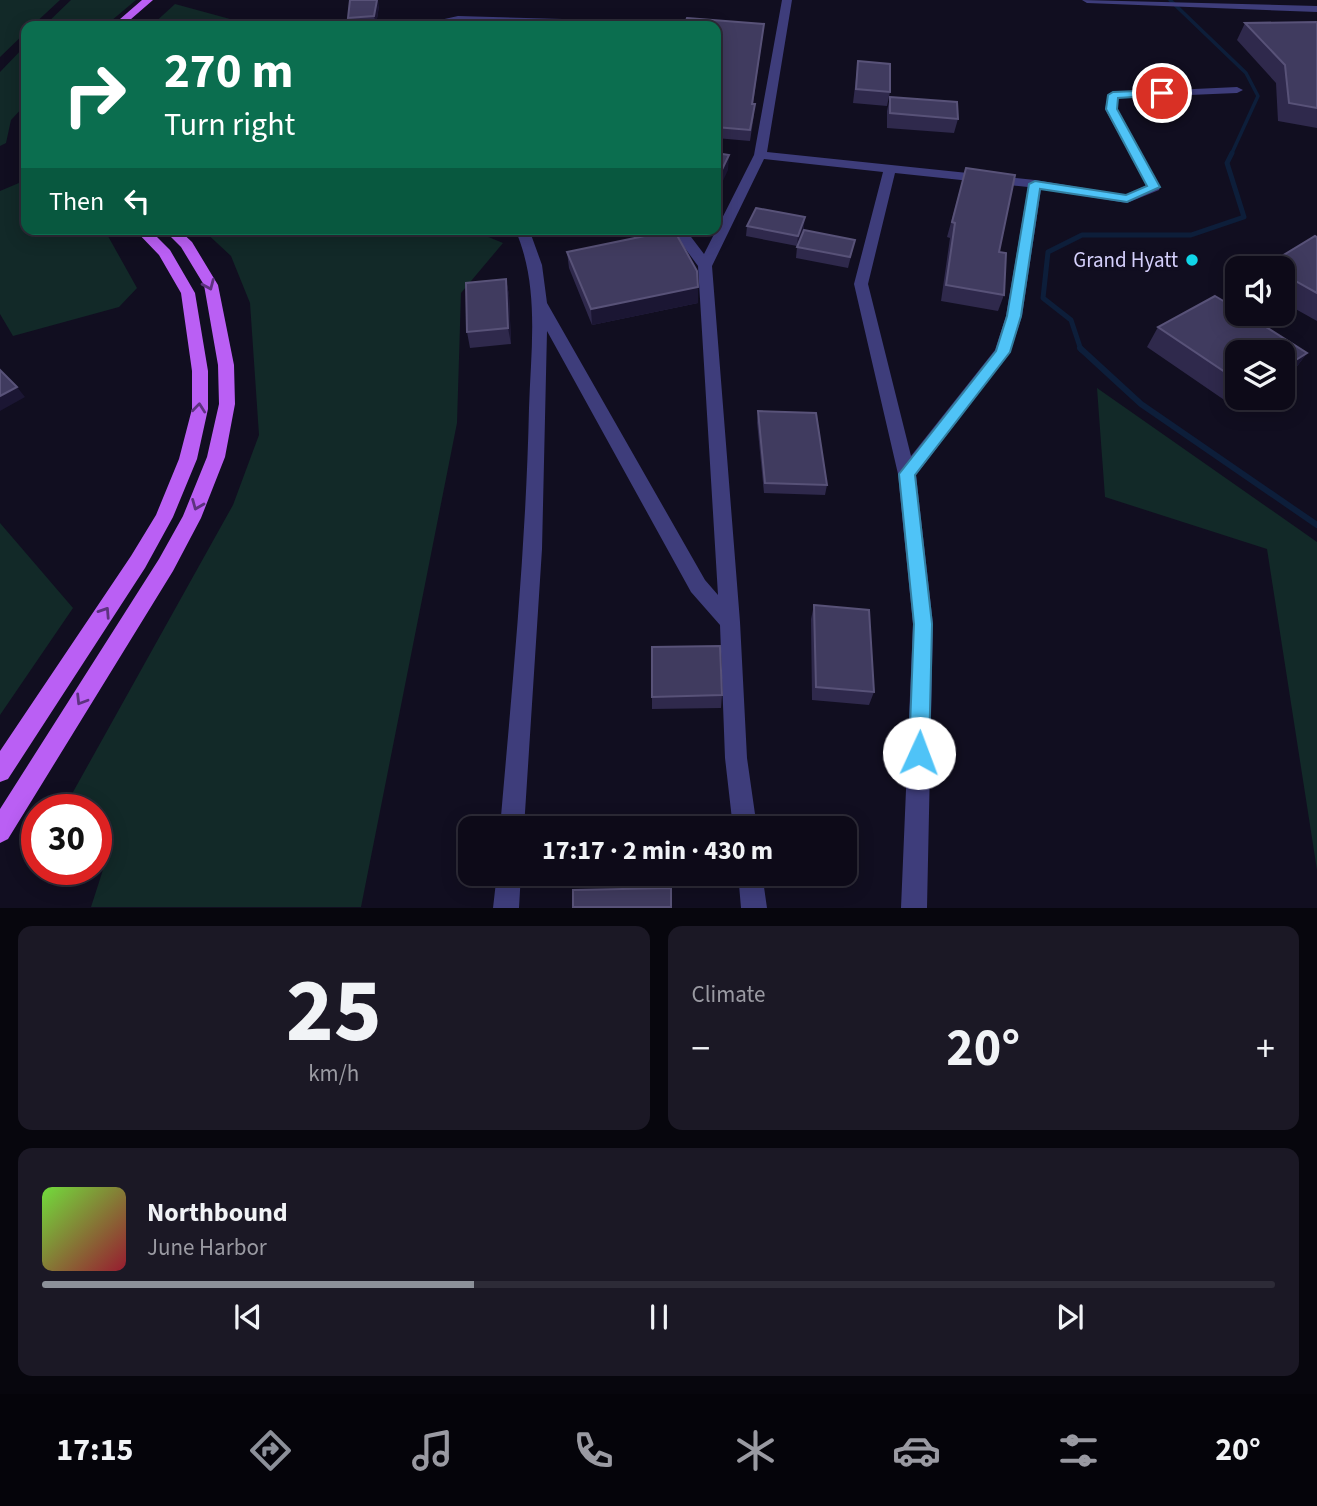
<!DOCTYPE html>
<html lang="en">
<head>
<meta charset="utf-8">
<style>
  :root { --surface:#0d0a18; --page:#1b1825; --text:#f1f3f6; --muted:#9a9aa2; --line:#2d2b37; --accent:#8c9099 }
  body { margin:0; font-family:"Source Sans 3",sans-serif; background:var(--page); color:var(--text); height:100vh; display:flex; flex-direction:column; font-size:26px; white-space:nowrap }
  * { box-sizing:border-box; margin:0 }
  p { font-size:23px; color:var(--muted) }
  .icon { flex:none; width:38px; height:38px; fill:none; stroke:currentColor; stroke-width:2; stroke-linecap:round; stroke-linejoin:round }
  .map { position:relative; height:908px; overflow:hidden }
  .details { display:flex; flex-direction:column; gap:18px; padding:18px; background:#07060d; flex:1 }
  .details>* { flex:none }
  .top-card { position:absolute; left:21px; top:21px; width:700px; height:214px; border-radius:14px; box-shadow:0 4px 18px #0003,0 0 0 2px var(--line); background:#0b6e4f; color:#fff; overflow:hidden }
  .buttons { position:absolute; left:1225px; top:256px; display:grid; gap:14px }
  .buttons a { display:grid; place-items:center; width:70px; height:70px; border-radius:14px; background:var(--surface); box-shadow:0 4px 18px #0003,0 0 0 2px var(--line); font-size:35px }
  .speed { position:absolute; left:21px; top:794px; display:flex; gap:14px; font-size:35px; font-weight:700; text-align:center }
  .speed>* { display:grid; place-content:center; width:91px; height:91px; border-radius:50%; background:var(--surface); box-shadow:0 4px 18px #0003,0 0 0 2px var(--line); line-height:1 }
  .speed .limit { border:10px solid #d22; background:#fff; color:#111 }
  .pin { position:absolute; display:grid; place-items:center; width:60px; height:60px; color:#fff; margin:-30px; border:4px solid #fff; border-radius:50%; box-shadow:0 2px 7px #0007 }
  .me { position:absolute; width:77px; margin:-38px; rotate:2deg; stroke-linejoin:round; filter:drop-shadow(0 0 5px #0008) }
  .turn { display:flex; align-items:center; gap:24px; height:147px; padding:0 28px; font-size:32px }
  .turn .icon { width:91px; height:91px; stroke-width:2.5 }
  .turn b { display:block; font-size:49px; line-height:60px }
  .then { display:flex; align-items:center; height:66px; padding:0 28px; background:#0003; gap:14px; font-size:26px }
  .big { font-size:52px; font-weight:700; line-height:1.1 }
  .details .widget { flex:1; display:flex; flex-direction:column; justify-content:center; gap:10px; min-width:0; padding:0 24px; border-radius:14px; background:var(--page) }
  .details .dial { align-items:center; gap:0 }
  .dial b { font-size:91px; line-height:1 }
  .song { display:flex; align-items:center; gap:21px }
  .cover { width:84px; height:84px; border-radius:10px; background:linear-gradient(135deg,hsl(100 70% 55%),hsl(350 70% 35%)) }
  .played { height:7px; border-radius:4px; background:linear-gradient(90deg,var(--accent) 35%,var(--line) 35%) }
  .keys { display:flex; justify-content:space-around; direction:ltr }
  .heat { display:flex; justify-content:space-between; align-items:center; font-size:38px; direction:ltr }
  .details .tiles { flex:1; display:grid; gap:18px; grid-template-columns:1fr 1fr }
  .widget:last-child { grid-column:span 2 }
  .trip { position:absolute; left:458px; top:816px; width:399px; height:70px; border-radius:14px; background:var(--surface); box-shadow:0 4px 18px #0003,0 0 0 2px var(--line); font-weight:700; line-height:70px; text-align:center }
  .menu { display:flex; height:112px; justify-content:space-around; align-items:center; background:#05040a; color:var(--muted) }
  .menu .icon { width:49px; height:49px }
  .menu .current { color:var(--accent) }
  .menu b { font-size:32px; color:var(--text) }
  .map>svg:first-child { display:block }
</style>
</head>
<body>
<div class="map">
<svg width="1317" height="908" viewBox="0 0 1317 908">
  <rect width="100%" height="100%" fill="#110e20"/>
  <path fill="#122928" d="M 0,0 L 60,0 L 32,26 L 26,26 L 26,32 L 0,57 Z
    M 71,0 L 136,0 L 105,26 L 44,26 Z
    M 175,4 L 241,22 L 244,26 L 151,26 Z
    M 26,45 L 26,104 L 11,120 L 6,143 L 0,146 L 0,72 Z
    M 26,180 L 26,229 L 104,229 L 137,288 L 119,307 L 13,336 L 0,314 L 0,191 Z
    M 202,229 L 469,229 L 503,243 L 461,293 L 457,423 L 361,907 L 91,907 L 110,848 L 96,848 L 96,810 L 63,810 L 233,505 L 259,435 L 250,303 L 231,256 Z
    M 1097,388 L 1317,542 L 1317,870 L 1267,549 L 1105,497 Z
    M 0,523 L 73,608 L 0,715 Z"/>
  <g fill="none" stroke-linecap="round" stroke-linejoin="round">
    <path stroke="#0d1e3a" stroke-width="3.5" d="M 1170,0 L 1246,73 L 1258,96 L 1231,155"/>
    <path stroke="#0d1e3a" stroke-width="5" d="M 1081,350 L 1071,320 L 1043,298 L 1048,252 L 1082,235 L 1191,235 L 1244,217 L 1227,163 L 1232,153"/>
    <path stroke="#0d1e3a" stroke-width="6" d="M 1080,348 L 1141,404 L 1317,525"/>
    <path fill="#3e3d7b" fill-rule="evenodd" d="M 782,0 L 792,0 L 767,152 L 1035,180 L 1126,195 L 1147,185 L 1105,109 L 1109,93 L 1237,87 L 1243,90 L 1237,93 L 1118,98 L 1117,109 L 1160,187 L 1159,190 L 1127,203 L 1041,189 L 1022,316 L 1010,352 L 916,475 L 933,624 L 927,908 L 901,908 L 913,624 L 898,474 L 854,284 L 883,172 L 764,159 L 712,266 L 740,622 L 747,758 L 757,828 L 733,828 L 725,758 L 720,625 L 691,592 L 547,331 L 542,549 L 524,828 L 500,828 C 512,688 526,548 529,408 C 531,348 540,286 515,229 L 529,229 L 542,265 L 547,303 L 705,580 L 718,595 L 698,266 L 671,229 L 685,229 L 704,254 L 754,155 ZM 895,173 L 1028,187 L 1006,316 L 995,350 L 911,456 L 868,284 Z
      M 1082,0 L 1317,6 L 1317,12 L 1087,3 Z
      M 458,16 L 708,23 L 713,26 L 458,22 L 413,26 Z
      M 497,873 L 521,873 L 519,908 L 493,908 Z
      M 738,873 L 762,873 L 767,908 L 741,908 Z"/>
    <path fill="#ba5ff4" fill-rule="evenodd" d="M 142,0 L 153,0 L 123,26 L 112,26 Z
      M 134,229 L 149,229 L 170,250 L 195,293 L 208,371 L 208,409 L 197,459 L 173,517 L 145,568 L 8,779 L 0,782 L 0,751 L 131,556 L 156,515 L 179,459 L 192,409 L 192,371 L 181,293 L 159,255 Z
      M 163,229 L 178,229 L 192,242 L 218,285 L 234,365 L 235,404 L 225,457 L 201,518 L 173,571 L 8,839 L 0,843 L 0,809 L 159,559 L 183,516 L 207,457 L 219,404 L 218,365 L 204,285 L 181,247 Z"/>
  </g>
  <path fill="#2f294c" d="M 379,6 L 376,25 L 350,26 L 348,18 Z
    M 1317,22 L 1317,128 L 1278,121 L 1276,83 L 1237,40 L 1245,23 Z
    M 764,24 L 753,104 L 754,115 L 750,141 L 716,138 L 716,26 Z
    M 858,61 L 890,92 L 887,106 L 853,103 Z
    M 890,97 L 958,119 L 954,133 L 887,128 L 887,111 Z
    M 966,168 L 999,252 L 1004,295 L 998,311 L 941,301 L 950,238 L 947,237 Z
    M 747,226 L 804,227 L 797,246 L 746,236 Z
    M 1317,237 L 1317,321 L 1283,302 L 1283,268 L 1265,268 L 1267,265 Z
    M 855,240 L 848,268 L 796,258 L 797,247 Z
    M 567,252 L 698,303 L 592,325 L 569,268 Z
    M 506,279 L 509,295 L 511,344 L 470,348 L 467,332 Z
    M 1158,327 L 1307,353 L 1292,373 L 1283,379 L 1283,352 L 1237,352 L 1237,397 L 1254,397 L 1236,408 L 1147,347 Z
    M 758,411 L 827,485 L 825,495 L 764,493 L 757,422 Z
    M 814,605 L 874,692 L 869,705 L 812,700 L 811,619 Z
    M 652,647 L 722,695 L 721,708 L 652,709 Z"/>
  <path fill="#1b1633" d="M 377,0 L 378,0 L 379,6 L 376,25 L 374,16 Z
    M 764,24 L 763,35 L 751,115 L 752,104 Z
    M 729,155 L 728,170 L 716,196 L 716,182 Z
    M 805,217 L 804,227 L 797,246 L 798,236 Z
    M 506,279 L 509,295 L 511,344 L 508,328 Z
    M 698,287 L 698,303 L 592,325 L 591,309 Z
    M 1307,353 L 1292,373 L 1283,379 L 1283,368 Z
    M 17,387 L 25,397 L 0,411 L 0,396 Z
    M 1244,397 L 1254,397 L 1236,408 Z"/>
  <path fill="#403b5f" stroke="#585278" stroke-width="2" d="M 350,0 L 377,0 L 374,16 L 348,18 Z
    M 687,18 L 764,24 L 752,104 L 755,104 L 750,130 L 716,127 L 716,26 L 684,26 Z
    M 426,20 L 434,26 L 403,26 Z
    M 1317,22 L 1317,108 L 1289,103 L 1285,65 L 1245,23 Z
    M 858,61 L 890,64 L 890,92 L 856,89 Z
    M 890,97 L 957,102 L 958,119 L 890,113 Z
    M 716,153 L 729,155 L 716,182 Z
    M 966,168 L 1015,175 L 999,252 L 1006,253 L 1004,295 L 946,285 L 955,223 L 952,222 Z
    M 756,208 L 805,217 L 798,236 L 747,226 Z
    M 674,230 L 697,271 L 698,287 L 591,309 L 567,252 Z
    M 804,230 L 855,240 L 850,257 L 797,247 Z
    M 1315,236 L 1317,237 L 1317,293 L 1283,274 L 1283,268 L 1271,268 L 1267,265 Z
    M 506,279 L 508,328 L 467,332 L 466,283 Z
    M 1215,296 L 1237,309 L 1237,313 L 1244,313 L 1307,353 L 1283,368 L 1283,352 L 1237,352 L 1237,380 L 1158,327 Z
    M 0,370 L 17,387 L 0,396 Z
    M 758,411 L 816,413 L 827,485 L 765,483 Z
    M 814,605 L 869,610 L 874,692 L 816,687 Z
    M 720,646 L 722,695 L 652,697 L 652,647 Z
    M 671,888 L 671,907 L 573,907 L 573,890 Z"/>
  <defs><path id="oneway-chevron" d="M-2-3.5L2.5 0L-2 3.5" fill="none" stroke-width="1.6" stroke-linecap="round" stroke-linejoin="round" transform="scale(1.75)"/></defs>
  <g stroke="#5d327f">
    <use href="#oneway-chevron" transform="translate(209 285) rotate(67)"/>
    <use href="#oneway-chevron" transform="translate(199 408) rotate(-84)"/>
    <use href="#oneway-chevron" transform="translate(197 505) rotate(112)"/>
    <use href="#oneway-chevron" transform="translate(105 612) rotate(-57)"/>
    <use href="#oneway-chevron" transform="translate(81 700) rotate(122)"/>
  </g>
  <path fill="#4fc3f7" stroke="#337fa1" stroke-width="2" d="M 1162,90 L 1168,93 L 1166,95 L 1118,98 L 1117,109 L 1160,187 L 1127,202 L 1040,189 L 1021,316 L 1010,352 L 915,475 L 932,624 L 929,753 L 926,760 L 919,763 L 912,760 L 909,753 L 914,624 L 899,474 L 996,351 L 1007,316 L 1029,184 L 1035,181 L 1126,195 L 1147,186 L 1106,109 L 1108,95 L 1113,92 Z"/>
  <circle fill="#10d5e8" stroke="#110e20" stroke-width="2.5" cx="1192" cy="260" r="7"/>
  <g text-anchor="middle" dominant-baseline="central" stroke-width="7" stroke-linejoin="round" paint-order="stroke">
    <g font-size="21" fill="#d5d0fc" stroke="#110e20" text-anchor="end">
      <text x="1178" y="260">Grand Hyatt</text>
    </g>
  </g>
</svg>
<div class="buttons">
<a><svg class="icon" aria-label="sound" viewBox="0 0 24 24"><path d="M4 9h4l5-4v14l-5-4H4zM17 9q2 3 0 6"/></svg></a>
<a><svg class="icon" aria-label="layers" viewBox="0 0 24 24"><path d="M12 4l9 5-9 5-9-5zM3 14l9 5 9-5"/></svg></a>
</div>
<div class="speed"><div class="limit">30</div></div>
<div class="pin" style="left:1162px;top:93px;background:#d93025"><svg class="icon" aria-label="arrive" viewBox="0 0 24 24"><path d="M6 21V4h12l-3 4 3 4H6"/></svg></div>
<svg class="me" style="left:919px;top:753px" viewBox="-20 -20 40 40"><circle r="19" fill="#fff"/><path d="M0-13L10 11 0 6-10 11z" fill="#4fc3f7"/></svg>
<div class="trip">17:17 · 2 min · 430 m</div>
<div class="top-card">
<div class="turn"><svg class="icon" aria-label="right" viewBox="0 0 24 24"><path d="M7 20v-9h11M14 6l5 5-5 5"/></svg><div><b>270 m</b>Turn right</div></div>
<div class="then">Then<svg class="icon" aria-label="left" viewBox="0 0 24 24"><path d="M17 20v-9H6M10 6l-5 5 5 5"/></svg></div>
</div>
</div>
<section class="details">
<div class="tiles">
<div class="widget dial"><b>25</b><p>km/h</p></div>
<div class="widget"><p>Climate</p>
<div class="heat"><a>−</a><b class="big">20°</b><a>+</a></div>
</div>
<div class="widget">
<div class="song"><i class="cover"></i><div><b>Northbound</b><p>June Harbor</p></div></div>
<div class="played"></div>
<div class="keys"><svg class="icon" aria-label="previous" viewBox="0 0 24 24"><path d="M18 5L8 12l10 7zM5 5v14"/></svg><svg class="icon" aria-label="pause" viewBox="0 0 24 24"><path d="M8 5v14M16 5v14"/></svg><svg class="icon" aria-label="next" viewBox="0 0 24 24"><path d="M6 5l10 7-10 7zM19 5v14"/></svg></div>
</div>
</div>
</section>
<nav class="menu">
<b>17:15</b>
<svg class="icon current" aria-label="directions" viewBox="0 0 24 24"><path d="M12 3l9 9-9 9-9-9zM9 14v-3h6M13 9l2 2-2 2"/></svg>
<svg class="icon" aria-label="music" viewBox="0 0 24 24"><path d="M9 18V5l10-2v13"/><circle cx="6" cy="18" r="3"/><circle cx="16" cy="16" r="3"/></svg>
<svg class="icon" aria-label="phone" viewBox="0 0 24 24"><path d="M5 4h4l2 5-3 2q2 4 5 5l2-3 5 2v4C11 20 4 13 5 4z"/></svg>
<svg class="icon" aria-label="climate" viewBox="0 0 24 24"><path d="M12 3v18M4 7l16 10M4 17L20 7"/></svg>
<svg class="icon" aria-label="car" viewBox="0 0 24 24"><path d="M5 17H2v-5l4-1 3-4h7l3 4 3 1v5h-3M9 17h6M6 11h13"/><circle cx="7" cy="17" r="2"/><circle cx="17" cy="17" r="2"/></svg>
<svg class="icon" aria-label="filters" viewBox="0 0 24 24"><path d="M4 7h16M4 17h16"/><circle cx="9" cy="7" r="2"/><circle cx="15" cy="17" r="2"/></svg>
<b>20°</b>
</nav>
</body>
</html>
